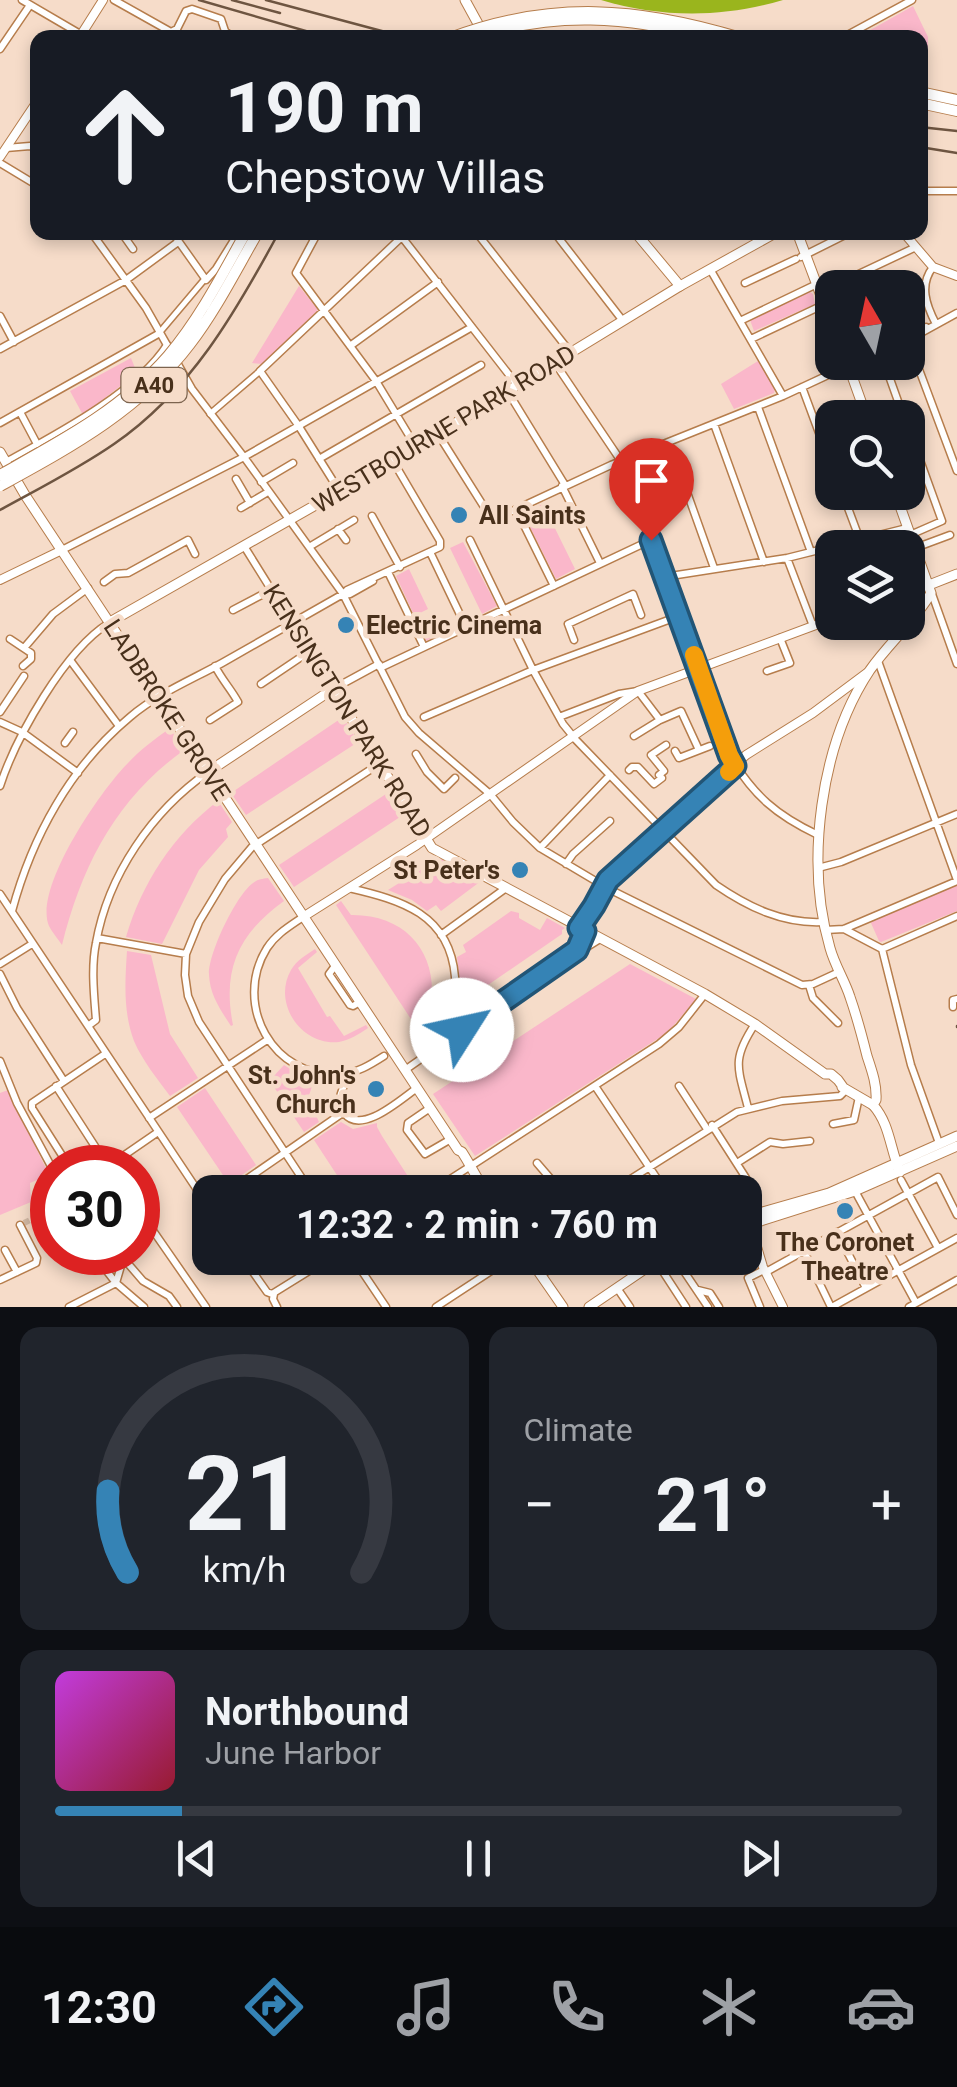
<!DOCTYPE html>
<html lang="en">
<head>
<meta charset="utf-8">
<style>
  :root { --surface:#171b24; --page:#20242c; --text:#f1f3f6; --muted:#9ea1a6; --line:#363941; --accent:#3583b5 }
  body { margin:0; font-family:Roboto,sans-serif; background:var(--page); color:var(--text); height:100vh; display:flex; flex-direction:column; font-size:38px; white-space:nowrap }
  * { box-sizing:border-box; margin:0 }
  p { font-size:32px; color:var(--muted) }
  .icon { flex:none; width:55px; height:55px; fill:none; stroke:currentColor; stroke-width:2; stroke-linecap:round; stroke-linejoin:round }
  .map { position:relative; height:1307px; overflow:hidden }
  .drawer { display:flex; flex-direction:column; gap:20px; padding:20px; background:#0d0f14; flex:1 }
  .drawer>* { flex:none }
  .top-card { position:absolute; left:30px; top:30px; width:898px; height:210px; border-radius:20px; box-shadow:0 5px 15px #0003; background:#171b24; color:var(--text); overflow:hidden }
  .needle { width:65px; rotate:351deg }
  .tools { position:absolute; left:815px; top:270px; display:grid; gap:20px }
  .tools a { display:grid; place-items:center; width:110px; height:110px; border-radius:20px; background:var(--surface); box-shadow:0 5px 15px #0003; font-size:50px }
  .speed { position:absolute; left:30px; top:1145px; display:flex; gap:20px; font-size:50px; font-weight:700; text-align:center }
  .speed>* { display:grid; place-content:center; width:130px; height:130px; border-radius:50%; background:var(--surface); box-shadow:0 5px 15px #0003; line-height:1 }
  .speed .limit { border:15px solid #d22; background:#fff; color:#111 }
  .pin { position:absolute; display:grid; place-items:center; width:85px; height:85px; color:#fff; margin:-102px -42px; border-radius:50% 50% 50% 0; rotate:-45deg; box-shadow:0 0 10px #0007 }
  .pin .icon { rotate:45deg }
  .me { position:absolute; width:110px; margin:-55px; rotate:55deg; stroke-linejoin:round; filter:drop-shadow(0 0 8px #0008) }
  .turn { display:flex; align-items:center; gap:35px; height:210px; padding:0 30px; font-size:45px }
  .turn .icon { width:130px; height:130px; stroke-width:2.5 }
  .turn b { display:block; font-size:70px; line-height:85px }
  .big { font-size:75px; font-weight:700; line-height:1.1 }
  .drawer .card { flex:1; display:flex; flex-direction:column; justify-content:center; gap:15px; min-width:0; padding:0 35px; border-radius:20px; background:var(--page) }
  .drawer .dial { align-items:center; gap:0 }
  .dial svg { height:260px; overflow:visible; fill:none; stroke:var(--line); stroke-width:7; stroke-linecap:round; text-anchor:middle }
  .dial text { fill:var(--text); stroke:none }
  .song { display:flex; align-items:center; gap:30px }
  .cover { width:120px; height:120px; border-radius:15px; background:linear-gradient(135deg,hsl(290 70% 55%),hsl(350 70% 35%)) }
  .played { height:10px; border-radius:5px; background:linear-gradient(90deg,var(--accent) 15%,var(--line) 15%) }
  .keys { display:flex; justify-content:space-around; direction:ltr }
  .heat { display:flex; justify-content:space-between; align-items:center; font-size:55px; direction:ltr }
  .drawer .tiles { flex:1; display:grid; gap:20px; grid-template-columns:1fr 1fr }
  .card:last-child { grid-column:span 2 }
  .trip { position:absolute; left:192px; top:1175px; width:570px; height:100px; border-radius:20px; background:var(--surface); box-shadow:0 5px 15px #0003; font-weight:700; line-height:100px; text-align:center }
  .tabs { display:flex; height:160px; justify-content:space-around; align-items:center; background:#090b0e; color:var(--muted) }
  .tabs .icon { width:70px; height:70px }
  .tabs .selected { color:var(--accent) }
  .tabs b { font-size:45px; color:var(--text) }
  .map>svg:first-child { display:block }
</style>
</head>
<body>
<div class="map">
<svg width="957" height="1307" viewBox="0 0 957 1307">
  <rect width="100%" height="100%" fill="#f6dcc9"/>
  <path fill="#fab7ca" d="M 913,6 L 928,37 L 928,86 L 920,84 L 920,38 L 858,37 Z
    M 299,286 L 318,310 L 262,364 L 252,363 Z
    M 810,292 L 813,294 L 815,304 L 754,331 L 750,320 Z
    M 131,358 L 137,373 L 83,415 L 70,391 Z
    M 758,361 L 775,389 L 774,393 L 734,409 L 721,384 Z
    M 543,504 L 575,569 L 556,579 L 523,513 Z
    M 463,542 L 497,606 L 482,614 L 450,548 Z
    M 409,569 L 428,609 L 418,614 L 422,623 L 432,619 L 439,634 L 426,641 L 396,576 Z
    M 343,717 L 358,742 L 246,815 L 231,793 Z
    M 170,728 L 184,750 C 116,799 82,865 62,945 C 58,939 52,932 49,926 C 33,889 100,791 128,763 C 140,750 155,739 170,728 Z
    M 389,792 L 403,815 L 294,887 L 279,865 Z
    M 218,801 L 232,822 L 226,829 L 228,837 L 199,870 L 162,944 L 126,937 C 142,883 173,835 218,801 Z
    M 439,858 L 481,881 L 441,911 L 436,905 L 427,911 L 412,900 L 388,890 Z
    M 268,878 L 284,901 C 238,934 222,970 233,1025 L 231,1026 C 220,1009 210,995 209,975 C 208,954 236,895 253,883 C 258,879 262,879 268,878 Z
    M 957,885 L 957,911 L 881,942 L 879,941 L 871,923 L 872,920 Z
    M 341,901 L 351,915 C 416,914 447,968 425,1027 L 433,1041 L 428,1045 L 336,905 Z
    M 511,911 L 519,913 L 519,918 L 540,930 L 547,918 L 565,928 L 562,930 L 562,934 L 459,1005 L 460,980 L 457,957 L 466,952 L 463,945 Z
    M 315,949 L 317,952 L 298,968 L 327,1017 L 330,1016 L 344,1036 L 366,1025 L 368,1028 C 359,1034 350,1040 339,1042 C 301,1046 272,1003 291,970 C 297,960 306,955 315,949 Z
    M 127,951 L 151,955 L 170,1034 L 198,1078 L 170,1096 C 158,1080 142,1060 134,1041 C 123,1012 125,981 127,951 Z
    M 630,964 L 696,999 L 674,1025 L 662,1036 L 475,1156 L 433,1094 Z
    M 284,1065 L 295,1072 L 315,1078 L 308,1098 L 319,1122 L 304,1132 L 268,1078 L 272,1078 Z
    M 205,1088 L 256,1165 L 229,1184 L 177,1107 Z
    M 8,1090 L 52,1181 L 45,1185 L 42,1178 L 30,1183 L 31,1202 L 0,1215 L 0,1093 Z
    M 341,1122 L 353,1129 L 377,1123 L 377,1127 L 382,1136 L 418,1192 L 348,1192 L 314,1140 Z"/>
  <path fill="#9ab51d" d="M 601,0 L 783,0 C 722,18 662,18 601,0 Z"/>
  <g fill="none" stroke-linecap="round" stroke-linejoin="round">
    <path stroke="#d3baa6" stroke-width="6" stroke-dasharray="6 3" stroke-linecap="butt" d="M 24,1223 L 30,1220"/>
    <g stroke="#b67d4c" stroke-width="8">
      <path id="pedestrian" d="M 160,332 L 204,280
        M 210,414 L 260,371
        M 5,462 C 54,435 137,392 167,344"/>
    </g>
    <g stroke="#b67d4c" stroke-width="9">
      <path id="minor" d="M 22,0 L 87,38
        M 114,0 L 171,32 L 177,29 L 186,11 L 192,9 L 221,19 L 225,31 L 233,38
        M 842,38 L 912,0
        M 0,49 L 30,5
        M 6,148 L 30,146 L 38,147
        M 0,163 L 38,186
        M 920,191 L 957,191
        M 91,232 L 146,308 L 192,389 L 244,457 L 343,594 L 405,717 L 419,733 L 490,794 L 513,822 L 540,848 L 609,889 L 802,985 L 813,984 L 839,972
        M 121,232 L 133,249
        M 172,232 L 206,280 L 216,269 L 239,232
        M 318,232 L 296,273 L 376,381 L 416,447
        M 398,232 L 517,385
        M 476,232 L 571,353
        M 554,232 L 623,321
        M 801,257 L 851,232
        M 933,267 C 919,285 926,305 936,324
        M 710,269 L 783,396
        M 745,283 L 796,259
        M 829,288 L 916,247
        M 0,316 L 14,342
        M 740,321 L 817,284
        M 908,335 L 926,327
        M 751,339 L 825,304
        M 908,340 L 957,471
        M 908,340 L 957,313
        M 350,346 L 438,282
        M 0,349 L 126,280 L 178,242
        M 884,362 L 904,418
        M 555,363 L 621,461 L 729,755 C 754,796 776,815 818,835
        M 802,387 L 832,468
        M 508,392 L 565,485
        M 758,407 L 811,552
        M 20,412 L 37,444
        M 0,423 L 160,333
        M 714,424 L 764,562
        M 908,427 L 942,521 L 910,535
        M 438,434 L 491,518 L 495,519 L 611,465 L 783,396 L 856,362
        M 669,442 L 714,568
        M 319,459 L 481,365
        M 236,479 L 250,503
        M 261,482 L 293,463
        M 562,486 L 600,563
        M 340,492 L 298,425 L 260,371 L 407,232
        M 842,492 L 860,540
        M 241,508 L 268,492
        M 516,509 L 554,586
        M 372,516 L 400,567
        M 338,529 L 346,540
        M 470,540 L 533,670 L 563,724 L 576,740 L 716,885 C 748,907 783,924 823,922
        M 244,546 L 333,689 L 379,664
        M 309,547 L 354,520
        M 915,548 L 950,535
        M 62,550 L 244,457 L 472,327
        M 430,552 L 466,627
        M 787,558 L 813,626
        M 388,572 L 424,647
        M 664,577 L 787,558 L 907,528
        M 104,582 L 115,574 L 128,573 L 188,540 L 195,554
        M 932,594 L 957,664
        M 344,595 L 350,594 L 373,581
        M 233,610 L 271,590
        M 10,639 L 31,653 L 31,659 L 23,666
        M 574,640 L 568,624 L 633,594 L 641,615
        M 24,648 L 53,614 L 88,588
        M 70,660 L 119,726
        M 878,661 L 957,880
        M 380,668 L 651,540
        M 767,671 L 790,663 L 780,638
        M 261,684 L 310,651
        M 0,712 L 24,676
        M 424,717 L 533,670 L 679,616
        M 559,717 L 619,694 L 638,691 L 660,720
        M 210,720 L 238,702 C 231,689 222,680 215,666
        M 0,722 L 22,732 L 78,773
        M 634,736 L 660,720 L 681,711 L 699,750
        M 65,743 L 73,732
        M 675,751 L 679,758 L 710,746
        M 416,754 L 427,772 L 444,789 L 455,778
        M 629,770 L 632,767 L 638,767 L 654,784 L 662,778 L 659,775 L 664,771 L 651,755 L 666,745
        M 0,786 C 16,737 65,650 109,623
        M 540,848 L 610,775
        M 566,864 L 573,854 L 610,821
        M 818,868 L 841,862 L 957,814
        M 349,888 C 401,900 450,914 455,977 C 457,997 450,1012 462,1030
        M 0,894 L 210,1209
        M 12,911 C 32,837 70,767 130,717 C 157,694 191,680 222,663 C 263,640 303,617 343,594 L 347,590 L 440,547 L 440,541 L 393,461
        M 303,917 C 290,926 276,934 267,948 C 232,1004 273,1080 341,1074 C 357,1073 370,1065 384,1056
        M 844,929 L 882,949 L 911,1065 L 939,1143
        M 825,930 L 844,929 L 957,881
        M 441,935 L 506,888
        M 97,938 L 186,954
        M 882,949 L 957,916
        M 0,964 L 32,944
        M 335,966 L 329,974 L 350,1005 L 353,1006 L 360,1002
        M 0,974 L 17,1008 L 64,1081
        M 809,985 L 813,998 L 838,1023
        M 953,1007 L 953,1000 L 957,999
        M 88,1026 L 96,1020 C 94,995 91,967 96,943 C 108,875 152,811 208,772
        M 0,1061 L 17,1103 L 52,1168
        M 405,1070 L 577,950 L 584,949 L 600,939
        M 350,1074 C 344,1086 334,1100 344,1113 C 361,1136 401,1099 417,1088
        M 56,1086 L 107,1165
        M 595,1086 L 666,1192
        M 679,1086 L 707,1129
        M 430,1108 L 408,1123 L 407,1130 L 425,1154 L 451,1139
        M 748,1108 C 738,1068 731,1060 755,1024
        M 149,1118 L 267,1040
        M 833,1124 L 854,1120 L 859,1097
        M 712,1125 L 746,1178
        M 537,1163 L 562,1192
        M 737,1163 L 770,1142 L 783,1144 L 810,1141
        M 471,1166 L 659,1044 L 679,1027 L 705,994
        M 70,1168 L 32,1108 L 32,1103 L 105,1054
        M 102,1168 L 113,1163 L 158,1132
        M 901,1180 L 938,1248
        M 855,1191 L 916,1303
        M 228,1192 L 344,1112
        M 311,1192 L 199,1022 L 188,996 L 185,975 L 186,954 L 199,922 L 225,879 L 252,847 L 379,764
        M 430,1192 L 466,1169
        M 610,1192 L 737,1112 L 782,1101 L 840,1096 L 846,1090
        M 138,1209 L 206,1307
        M 50,1211 L 52,1209
        M 837,1232 L 866,1288
        M 5,1250 L 17,1272
        M 804,1251 L 831,1307
        M 92,1252 L 116,1283 L 144,1307
        M 118,1252 L 143,1281 L 169,1296 L 177,1307
        M 243,1258 L 267,1292 L 272,1294 L 330,1258
        M 353,1258 L 386,1307
        M 675,1258 L 708,1307
        M 656,1261 L 686,1307
        M 766,1272 L 938,1177 L 957,1215
        M 541,1275 L 567,1258
        M 0,1280 L 36,1263 L 37,1258 L 20,1225
        M 617,1288 L 630,1307
        M 698,1290 L 710,1293 L 719,1307
        M 274,1294 L 273,1299 L 277,1307
        M 69,1307 L 116,1283 L 125,1252
        M 436,1307 L 511,1258
        M 760,1307 L 748,1278 L 764,1270
        M 832,1307 L 957,1238
        M 909,1307 L 957,1280"/>
    </g>
    <g stroke="#b67d4c" stroke-width="10">
      <path id="tertiary" d="M 79,38 L 103,0
        M 0,157 L 38,100
        M 903,232 L 933,267 L 957,276
        M 0,580 L 62,550
        M 908,592 L 929,585
        M 303,917 L 417,845 L 638,691 L 832,619
        M 579,928 L 595,906 L 608,880 L 746,755 L 813,713 L 868,672
        M 749,1220 L 763,1267 L 783,1307"/>
    </g>
    <g stroke="#b67d4c" stroke-width="11">
      <path id="secondary" d="M 0,452 L 25,495 L 458,1150 L 462,1152 C 471,1166 477,1179 486,1192
        M 110,622 L 393,461 L 680,286
        M 208,772 L 333,689 L 432,848 L 705,994 L 755,1024 L 825,1074 L 831,1074 L 838,1080 L 843,1087
        M 842,1087 L 873,1105
        M 529,1258 L 563,1307"/>
    </g>
    <g stroke="#b67d4c" stroke-width="11">
      <path id="primary" d="M 465,0 L 482,31
        M 635,232 L 680,286 L 777,232
        M 797,232 L 832,325
        M 847,362 L 867,418
        M 895,492 L 931,593 C 915,621 889,643 870,670 C 820,745 805,863 830,948 C 835,966 845,981 850,997 C 857,1017 862,1036 867,1056 C 872,1071 877,1085 876,1100 L 873,1105 C 890,1124 890,1149 900,1172
        M 929,585 L 957,574
        M 745,1217 L 829,1193 L 957,1136
        M 745,1226 L 855,1191 L 957,1146
        M 589,1307 L 661,1258"/>
    </g>
    <g stroke="#b67d4c" stroke-width="12">
      <path id="trunk" d="M 920,92 L 957,100
        M 920,103 L 957,111"/>
    </g>
    <use href="#pedestrian" stroke="#fff" stroke-width="5"/>
    <use href="#minor" stroke="#fff" stroke-width="6"/>
    <use href="#tertiary" stroke="#fff" stroke-width="8"/>
    <use href="#secondary" stroke="#fff" stroke-width="9"/>
    <use href="#primary" stroke="#fff" stroke-width="9"/>
    <use href="#trunk" stroke="#fff" stroke-width="10"/>
    <path stroke="#6e5541" stroke-width="2.5" d="M 199,0 L 330,38
      M 232,0 L 280,13
      M 266,0 L 408,38
      M 920,127 L 957,131
      M 920,147 L 957,153
      M 0,510 C 38,489 78,469 114,444 C 190,392 236,312 279,232
      M 957,1027 L 957,1026"/>
    <g stroke="#b67d4c" stroke-width="12" stroke-linecap="butt">
      <path id="trunk-bridge" d="M 450,38 C 551,0 639,7 741,38
        M 476,38 C 550,11 631,16 705,38
        M 0,475 C 61,441 122,409 168,356 C 200,318 222,275 246,232
        M 0,486 C 71,447 140,410 190,344 C 216,310 236,270 258,232"/>
    </g>
    <use href="#trunk-bridge" stroke="#fff" stroke-width="10"/>
  </g>
  <g fill="none" stroke-linecap="round" stroke-linejoin="round">
    <g stroke="#225576" stroke-width="25">
      <path id="route" d="M 462,1030 L 577,950 L 585,931 L 579,928 L 594,906 L 608,880 L 735,766 L 729,755 L 651,540"/>
    </g>
    <use href="#route" stroke="#3583b5" stroke-width="18"/>
    <path stroke="#f59e0b" stroke-width="18" d="M 694,655 L 729,755 L 735,766 L 729,772"/>
  </g>
  <g fill="#3583b5" stroke="#f6dcc9" stroke-width="4">
    <circle cx="459" cy="515" r="10"/>
    <circle cx="346" cy="625" r="10"/>
    <circle cx="520" cy="870" r="10"/>
    <circle cx="376" cy="1089" r="10"/>
    <circle cx="845" cy="1211" r="10"/>
  </g>
  <g text-anchor="middle" dominant-baseline="central" stroke-width="9" stroke-linejoin="round" paint-order="stroke">
    <rect fill="#f6dcc9" stroke="#7c644f" stroke-width="2.5" x="121.5" y="368" width="65" height="34" rx="8"/>
    <g font-size="22" font-weight="bold" fill="#48301b">
      <text x="154" y="385">A40</text>
    </g>
    <g font-size="25" fill="#48301b" stroke="#f6dcc9">
      <text transform="translate(444 429) rotate(-31)">WESTBOURNE PARK ROAD</text>
      <text transform="translate(167 710) rotate(57)">LADBROKE GROVE</text>
      <text transform="translate(347 711) rotate(58)">KENSINGTON PARK ROAD</text>
    </g>
    <g font-size="25" font-weight="bold" fill="#48301b" stroke="#f6dcc9" text-anchor="start">
      <text x="479" y="515">All Saints</text>
      <text x="366" y="625">Electric Cinema</text>
      <text x="500" y="870" text-anchor="end">St Peter's</text>
      <text x="356" y="1075" text-anchor="end">St. John's<tspan x="356" dy="29">Church</tspan></text>
      <text x="845" y="1242" text-anchor="middle">The Coronet<tspan x="845" dy="29">Theatre</tspan></text>
    </g>
  </g>
</svg>
<div class="tools">
<a><svg class="needle" viewBox="-14 -14 28 28"><path d="M0-13l5 13h-10z" fill="#e53935"/><path d="M0 13l5-13h-10z" fill="#9ea1a6"/></svg></a>
<a><svg class="icon" aria-label="search" viewBox="0 0 24 24"><circle cx="10" cy="10" r="6"/><path d="M15 15l6 6"/></svg></a>
<a><svg class="icon" aria-label="layers" viewBox="0 0 24 24"><path d="M12 4l9 5-9 5-9-5zM3 14l9 5 9-5"/></svg></a>
</div>
<div class="speed"><div class="limit">30</div></div>
<div class="pin" style="left:651px;top:540px;background:#d93025"><svg class="icon" aria-label="arrive" viewBox="0 0 24 24"><path d="M6 21V4h12l-3 4 3 4H6"/></svg></div>
<svg class="me" style="left:462px;top:1030px" viewBox="-20 -20 40 40"><circle r="19" fill="#fff"/><path d="M0-13L10 11 0 6-10 11z" fill="#3583b5"/></svg>
<div class="trip">12:32 · 2 min · 760 m</div>
<div class="top-card">
<div class="turn"><svg class="icon" aria-label="ahead" viewBox="0 0 24 24"><path d="M12 20V5M6 11l6-6 6 6"/></svg><div><b>190 m</b>Chepstow Villas</div></div>
</div>
</div>
<section class="drawer">
<div class="tiles">
<div class="card dial"><svg viewBox="0 0 100 80">
<path d="M14 69A42 42 0 1 1 86 69"/>
<path d="M14 69A42 42 0 0 1 8 44" stroke="#3583b5"/>
<text x="50" y="56" font-size="32" font-weight="700">21</text>
<text x="50" y="72" font-size="11">km/h</text>
</svg></div>
<div class="card"><p>Climate</p>
<div class="heat"><a>−</a><b class="big">21°</b><a>+</a></div>
</div>
<div class="card">
<div class="song"><i class="cover"></i><div><b>Northbound</b><p>June Harbor</p></div></div>
<div class="played"></div>
<div class="keys"><svg class="icon" aria-label="previous" viewBox="0 0 24 24"><path d="M18 5L8 12l10 7zM5 5v14"/></svg><svg class="icon" aria-label="pause" viewBox="0 0 24 24"><path d="M8 5v14M16 5v14"/></svg><svg class="icon" aria-label="next" viewBox="0 0 24 24"><path d="M6 5l10 7-10 7zM19 5v14"/></svg></div>
</div>
</div>
</section>
<nav class="tabs">
<b>12:30</b>
<svg class="icon selected" aria-label="directions" viewBox="0 0 24 24"><path d="M12 3l9 9-9 9-9-9zM9 14v-3h6M13 9l2 2-2 2"/></svg>
<svg class="icon" aria-label="music" viewBox="0 0 24 24"><path d="M9 18V5l10-2v13"/><circle cx="6" cy="18" r="3"/><circle cx="16" cy="16" r="3"/></svg>
<svg class="icon" aria-label="phone" viewBox="0 0 24 24"><path d="M5 4h4l2 5-3 2q2 4 5 5l2-3 5 2v4C11 20 4 13 5 4z"/></svg>
<svg class="icon" aria-label="climate" viewBox="0 0 24 24"><path d="M12 3v18M4 7l16 10M4 17L20 7"/></svg>
<svg class="icon" aria-label="car" viewBox="0 0 24 24"><path d="M5 17H2v-5l4-1 3-4h7l3 4 3 1v5h-3M9 17h6M6 11h13"/><circle cx="7" cy="17" r="2"/><circle cx="17" cy="17" r="2"/></svg>
</nav>
</body>
</html>
